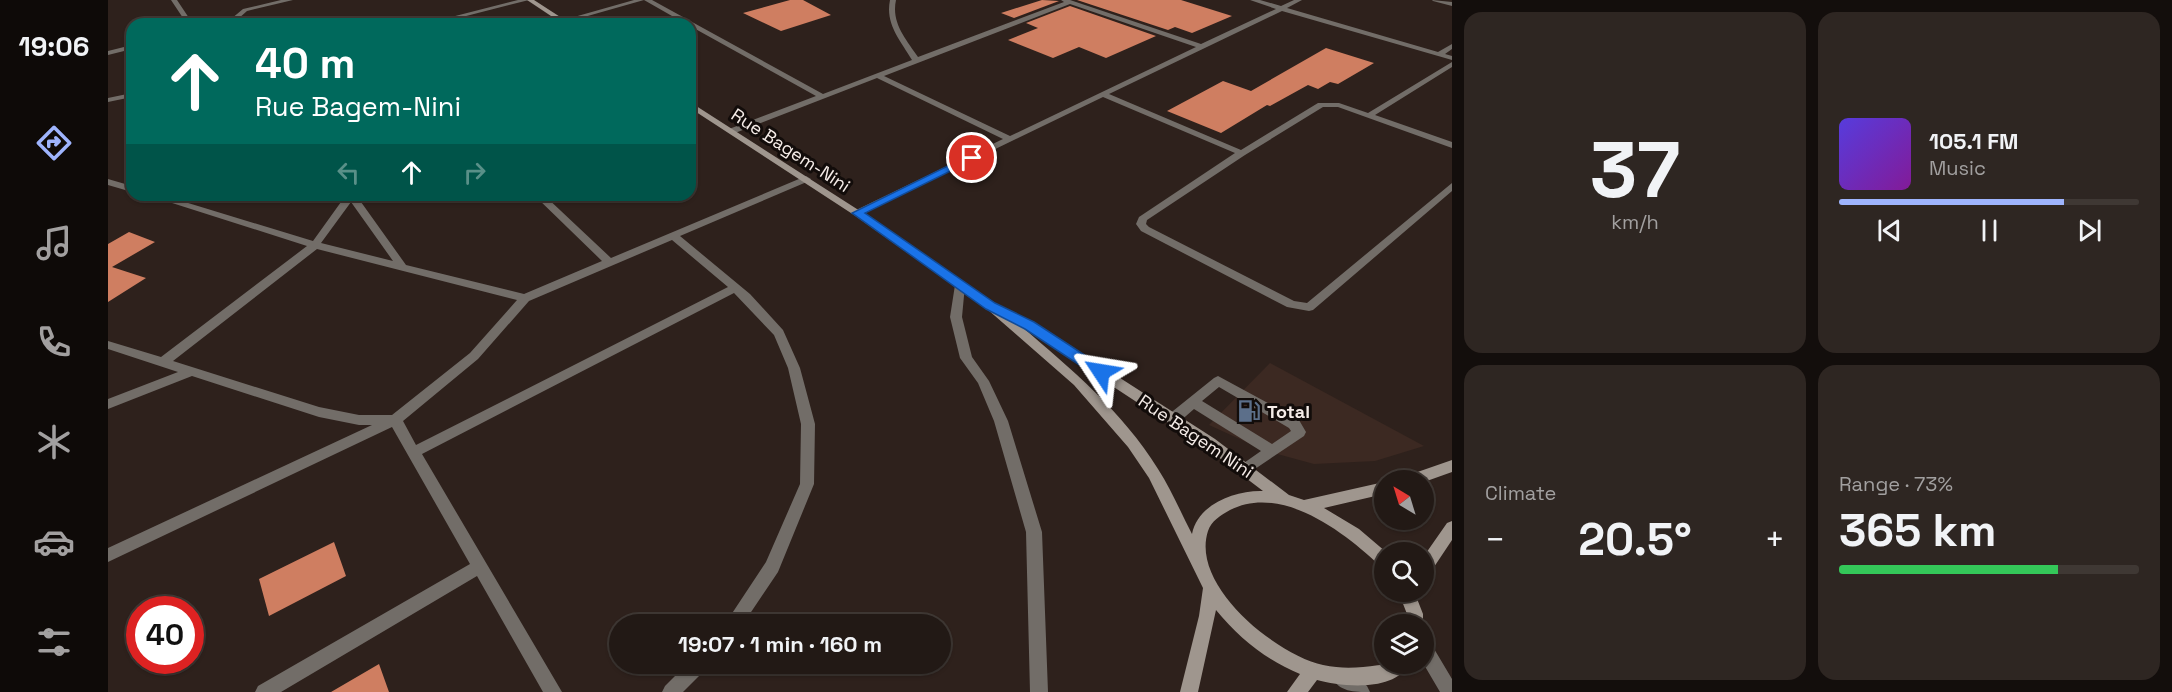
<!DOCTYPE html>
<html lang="en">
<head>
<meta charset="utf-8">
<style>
  :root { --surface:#221915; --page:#2e2622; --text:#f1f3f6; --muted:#a2a0a0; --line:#3f3834; --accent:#9eb4fd }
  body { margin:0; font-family:"Space Grotesk",sans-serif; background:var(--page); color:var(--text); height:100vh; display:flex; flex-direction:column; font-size:22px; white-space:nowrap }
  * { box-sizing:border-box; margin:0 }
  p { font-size:20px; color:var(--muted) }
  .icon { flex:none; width:33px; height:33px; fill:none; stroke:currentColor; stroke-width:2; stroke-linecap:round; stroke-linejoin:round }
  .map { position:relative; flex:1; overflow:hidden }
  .side { display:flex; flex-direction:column; gap:12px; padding:12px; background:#130e0c; width:720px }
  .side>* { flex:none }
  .hud { position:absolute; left:18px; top:18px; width:570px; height:183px; border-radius:18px; box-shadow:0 2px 4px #0004,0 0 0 2px var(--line); background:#00695c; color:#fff; overflow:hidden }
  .needle { width:39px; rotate:322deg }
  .tools { position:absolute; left:1266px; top:470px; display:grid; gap:12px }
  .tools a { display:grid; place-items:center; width:60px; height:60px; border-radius:50%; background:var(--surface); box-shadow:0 2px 4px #0004,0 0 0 2px var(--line); font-size:30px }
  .speed { position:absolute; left:18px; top:596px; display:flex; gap:12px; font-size:30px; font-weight:700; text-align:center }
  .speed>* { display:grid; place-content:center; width:78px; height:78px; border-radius:50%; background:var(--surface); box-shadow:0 2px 4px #0004,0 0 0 2px var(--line); line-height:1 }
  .speed .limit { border:9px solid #d22; background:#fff; color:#111 }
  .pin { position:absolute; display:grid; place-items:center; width:51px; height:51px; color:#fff; margin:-26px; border:3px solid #fff; border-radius:50%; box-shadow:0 2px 6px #0007 }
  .me { position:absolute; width:66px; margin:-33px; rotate:303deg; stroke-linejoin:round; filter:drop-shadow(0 0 4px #0008) }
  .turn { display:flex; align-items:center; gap:21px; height:126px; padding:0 30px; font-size:27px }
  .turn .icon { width:78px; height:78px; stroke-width:2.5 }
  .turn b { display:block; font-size:42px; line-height:51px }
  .lanes { display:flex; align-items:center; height:57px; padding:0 30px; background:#0003; justify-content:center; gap:30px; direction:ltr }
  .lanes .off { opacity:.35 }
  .big { font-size:45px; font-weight:700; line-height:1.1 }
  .side .tile { flex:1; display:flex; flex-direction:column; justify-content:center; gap:9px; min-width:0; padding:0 21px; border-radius:18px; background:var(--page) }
  .side .dial { align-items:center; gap:0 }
  .dial b { font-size:78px; line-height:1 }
  .song { display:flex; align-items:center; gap:18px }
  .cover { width:72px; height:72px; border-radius:9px; background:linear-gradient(135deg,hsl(250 70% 55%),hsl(290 70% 35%)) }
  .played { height:6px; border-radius:3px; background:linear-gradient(90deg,var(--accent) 75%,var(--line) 75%) }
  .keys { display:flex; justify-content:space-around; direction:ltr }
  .heat { display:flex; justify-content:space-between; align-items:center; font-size:33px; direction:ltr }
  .charge { height:9px; border-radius:4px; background:linear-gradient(90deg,#34c759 73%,var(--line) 0) }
  .side .tiles { flex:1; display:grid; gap:12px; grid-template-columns:repeat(2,1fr) }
  .trip { position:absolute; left:501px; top:614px; width:342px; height:60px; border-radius:30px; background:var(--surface); box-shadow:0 2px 4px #0004,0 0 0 2px var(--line); font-weight:700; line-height:60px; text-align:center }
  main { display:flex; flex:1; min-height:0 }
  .tab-bar { display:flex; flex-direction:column; width:108px; justify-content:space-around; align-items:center; background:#0e0a08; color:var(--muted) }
  .tab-bar .icon { width:42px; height:42px }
  .tab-bar .active { color:var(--accent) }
  .tab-bar b { font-size:27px; color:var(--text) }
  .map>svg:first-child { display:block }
</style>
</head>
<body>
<main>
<nav class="tab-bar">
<b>19:06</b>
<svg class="icon active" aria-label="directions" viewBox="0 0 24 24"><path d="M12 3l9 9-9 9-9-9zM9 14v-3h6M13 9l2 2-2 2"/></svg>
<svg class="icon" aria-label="music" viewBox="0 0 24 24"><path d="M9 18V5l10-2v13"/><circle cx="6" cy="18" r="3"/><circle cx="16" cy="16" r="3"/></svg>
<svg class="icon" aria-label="phone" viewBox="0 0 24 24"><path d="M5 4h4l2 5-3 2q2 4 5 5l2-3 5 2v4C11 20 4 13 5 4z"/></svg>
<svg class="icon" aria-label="climate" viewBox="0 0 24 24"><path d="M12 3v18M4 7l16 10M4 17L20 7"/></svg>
<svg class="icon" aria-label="car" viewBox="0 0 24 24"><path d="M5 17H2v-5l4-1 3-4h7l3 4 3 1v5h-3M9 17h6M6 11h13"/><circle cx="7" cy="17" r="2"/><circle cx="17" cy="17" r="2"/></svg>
<svg class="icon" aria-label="filters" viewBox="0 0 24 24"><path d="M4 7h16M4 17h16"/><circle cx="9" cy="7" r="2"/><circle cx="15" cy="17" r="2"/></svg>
</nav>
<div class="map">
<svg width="1344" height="692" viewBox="0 0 1344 692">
  <rect width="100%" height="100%" fill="#2e211c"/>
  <path fill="#3c2922" d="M 1162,363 L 1316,446 L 1267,461 L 1206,464 L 1158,451 L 1101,425 Z"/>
  <path fill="#cf7e61" d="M 682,0 L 695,0 L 723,15 L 673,31 L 635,13 Z
    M 934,0 L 951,1 L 906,18 L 893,13 Z
    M 969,0 L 1073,0 L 1124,16 L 1084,33 L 1067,27 L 1060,30 Z
    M 962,6 L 1048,36 L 998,58 L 971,47 L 945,58 L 900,40 L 930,28 L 918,23 Z
    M 1218,48 L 1266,63 L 1230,84 L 1222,82 L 1210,89 L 1200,85 L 1162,106 L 1159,105 L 1113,133 L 1059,111 L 1115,81 L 1143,91 Z
    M 21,232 L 47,242 L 4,267 L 38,278 L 0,302 L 0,244 Z
    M 226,542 L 238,576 L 161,616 L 151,579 Z
    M 271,664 L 281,692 L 223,692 Z"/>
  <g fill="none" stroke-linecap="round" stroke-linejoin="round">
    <path fill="#726d68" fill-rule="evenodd" d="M 1110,376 L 1191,420 L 1198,432 L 1196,436 L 1138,475 L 1133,473 L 1131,469 L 1133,465 L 1153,451 L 1086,409 L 1070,423 L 1060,423 L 1058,419 L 1060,415 L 1106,378 ZM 1111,387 L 1181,428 L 1183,431 L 1164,444 L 1094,401 Z"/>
    <path fill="#726d68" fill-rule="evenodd" d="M 63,0 L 69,0 L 85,24 L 79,24 Z
      M 173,0 L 185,0 L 139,11 L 130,19 L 134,24 L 127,24 L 123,19 L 135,9 Z
      M 410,0 L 421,0 L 327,24 L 316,24 Z
      M 526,0 L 544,0 L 715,94 L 804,60 C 792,40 777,24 782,0 L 788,0 C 783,23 798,39 810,57 L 956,2 L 953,0 L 962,0 L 1093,44 L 1168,9 L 1142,0 L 1152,0 L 1173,6 L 1186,0 L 1194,0 L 1179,8 L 1330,52 L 1344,44 L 1344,49 L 1337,54 L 1344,56 L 1344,60 L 1174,11 L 1001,94 L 1133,150 L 1210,103 L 1231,103 L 1260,113 L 1344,62 L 1344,67 L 1267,115 L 1344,142 L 1344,148 L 1230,107 L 1215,107 L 1137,155 L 1039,220 L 1038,224 L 1041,227 L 1186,301 L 1199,303 L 1344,183 L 1344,191 L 1205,310 L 1201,311 L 1179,307 L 1033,231 L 1028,224 L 1031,217 L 1127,153 L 995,97 L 749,216 L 744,213 L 746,211 L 895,139 L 769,78 L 627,133 L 621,133 L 621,129 L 708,96 L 582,26 L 582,24 L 578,24 L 536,0 L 455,23 L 452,21 ZM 962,4 L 1088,47 L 902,136 L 776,76 Z
      M 1324,0 L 1344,2 L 1344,6 L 1325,1 Z
      M 24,45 L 24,49 L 0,55 L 0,51 Z
      M 24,93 L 24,97 L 0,102 L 0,98 Z
      M 698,176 L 703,179 L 701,181 L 572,236 L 642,294 L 675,330 L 692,368 L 707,424 L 706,484 L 670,572 L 635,624 L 617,624 L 658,562 L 692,484 L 693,424 L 680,368 L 666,335 L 626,293 L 314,454 L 454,692 L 435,692 L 369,576 L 173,692 L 147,692 L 150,686 L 362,564 L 284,427 L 0,562 L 0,548 L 264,425 L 251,425 L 211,417 L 84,376 L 0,409 L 0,399 L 70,372 L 0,349 L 0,341 L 53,357 L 199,246 L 39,195 L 54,195 L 205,241 L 238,195 L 248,195 L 298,265 L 416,294 L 494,261 L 426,195 L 436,195 L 503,258 ZM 243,202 L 285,261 L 213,243 ZM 564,240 L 620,287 L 308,445 L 295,421 L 370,359 L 421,301 ZM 209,249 L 409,300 L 362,353 L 284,415 L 251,415 L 211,407 L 65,361 Z
      M 0,179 L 24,186 L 24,192 L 0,185 Z
      M 852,282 L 857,285 L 854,317 L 864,357 L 881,381 L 900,421 L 934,532 L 940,692 L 922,692 L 918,532 L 886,421 L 870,383 L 852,358 L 842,317 L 847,285 Z
      M 1316,640 L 1322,642 L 1344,679 L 1344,692 L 1332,692 L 1315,663 Z
      M 580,663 L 601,663 L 598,669 L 575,692 L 554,692 L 557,686 Z
      M 1233,668 L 1259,686 L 1262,692 C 1246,692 1231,692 1224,677 L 1227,671 Z"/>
    <path fill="#9f968e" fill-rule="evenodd" d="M 419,0 L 426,0 L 463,24 L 455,24 Z
      M 582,102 L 752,211 L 893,308 L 925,322 L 1107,439 L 1181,495 L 1196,500 L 1276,482 L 1276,494 L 1216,508 L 1251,529 L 1278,552 L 1276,552 L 1276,567 L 1271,565 C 1235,531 1173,484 1122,510 C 1113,515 1103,521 1100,531 C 1082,586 1169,655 1215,665 C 1248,672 1269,663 1301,663 C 1289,692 1234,687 1209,680 L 1200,692 L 1179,692 L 1192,674 C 1158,660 1131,638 1108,610 L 1090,692 L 1072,692 L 1091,616 L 1095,588 L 1041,478 L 1020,447 L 966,385 L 879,309 L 746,215 L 582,108 ZM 913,326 L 1097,447 L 1155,491 C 1127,490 1090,504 1084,534 C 1073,513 1063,489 1050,469 C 1015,412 963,369 913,326 Z
      M 1344,460 L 1344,472 L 1316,482 L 1316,480 L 1296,480 L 1298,476 Z
      M 1344,521 L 1344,540 L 1322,573 L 1316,575 L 1316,556 L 1339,523 Z
      M 1290,591 L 1306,591 L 1315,614 L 1315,624 L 1299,624 L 1299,614 Z"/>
  </g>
  <path fill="#1a73e8" stroke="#114b97" stroke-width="1.5" d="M 860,156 L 869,158 L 757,213 L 887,303 L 926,322 L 998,369 L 998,376 L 988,376 L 917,329 L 878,309 L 744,213 Z"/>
  <defs>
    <g id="fuel-bare" transform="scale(1.8)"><path d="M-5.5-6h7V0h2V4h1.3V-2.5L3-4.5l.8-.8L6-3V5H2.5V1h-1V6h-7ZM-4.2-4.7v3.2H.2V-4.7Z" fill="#5c6f8a" stroke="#120c0a" stroke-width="2.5" paint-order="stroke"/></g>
  </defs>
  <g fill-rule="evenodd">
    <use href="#fuel-bare" x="1141" y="411"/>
  </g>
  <g text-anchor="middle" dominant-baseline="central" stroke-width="6" stroke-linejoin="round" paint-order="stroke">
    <g font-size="18" fill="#f5ece8" stroke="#120c0a">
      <text transform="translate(683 150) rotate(33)">Rue Bagem-Nini</text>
      <text transform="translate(1088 436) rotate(34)">Rue Bagem Nini</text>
    </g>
    <g font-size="18" font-weight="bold" fill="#f5ece8" stroke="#120c0a" text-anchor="start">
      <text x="1159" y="411">Total</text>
    </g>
  </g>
</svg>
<div class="tools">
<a><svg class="needle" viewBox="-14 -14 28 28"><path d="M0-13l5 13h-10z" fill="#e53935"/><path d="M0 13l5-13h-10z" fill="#a2a0a0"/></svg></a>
<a><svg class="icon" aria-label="search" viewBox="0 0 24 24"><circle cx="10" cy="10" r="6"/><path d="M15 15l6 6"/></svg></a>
<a><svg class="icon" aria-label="layers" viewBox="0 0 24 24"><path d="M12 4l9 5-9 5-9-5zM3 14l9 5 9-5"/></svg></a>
</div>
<div class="speed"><div class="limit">40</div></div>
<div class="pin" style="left:864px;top:158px;background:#d93025"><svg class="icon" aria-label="arrive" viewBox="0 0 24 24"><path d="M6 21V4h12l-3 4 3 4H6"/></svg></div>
<svg class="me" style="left:993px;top:372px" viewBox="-20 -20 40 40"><path d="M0-17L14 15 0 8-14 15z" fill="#1a73e8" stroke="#fff" stroke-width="4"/></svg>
<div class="trip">19:07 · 1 min · 160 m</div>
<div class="hud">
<div class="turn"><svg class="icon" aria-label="ahead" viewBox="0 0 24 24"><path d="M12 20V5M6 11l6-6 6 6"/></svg><div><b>40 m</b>Rue Bagem-Nini</div></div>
<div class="lanes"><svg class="icon off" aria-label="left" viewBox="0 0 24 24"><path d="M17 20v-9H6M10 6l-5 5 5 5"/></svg><svg class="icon" aria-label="ahead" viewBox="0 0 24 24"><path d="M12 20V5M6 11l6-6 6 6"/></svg><svg class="icon off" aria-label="right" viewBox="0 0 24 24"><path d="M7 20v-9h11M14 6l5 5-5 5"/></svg></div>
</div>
</div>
<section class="side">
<div class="tiles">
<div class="tile dial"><b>37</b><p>km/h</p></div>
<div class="tile">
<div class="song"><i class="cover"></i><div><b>105.1 FM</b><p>Music</p></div></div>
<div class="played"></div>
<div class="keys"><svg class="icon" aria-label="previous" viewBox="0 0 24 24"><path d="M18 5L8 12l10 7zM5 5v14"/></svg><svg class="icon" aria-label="pause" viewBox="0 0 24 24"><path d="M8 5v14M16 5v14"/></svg><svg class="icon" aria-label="next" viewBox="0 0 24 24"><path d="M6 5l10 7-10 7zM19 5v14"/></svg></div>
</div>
<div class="tile"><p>Climate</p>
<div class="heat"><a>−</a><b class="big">20.5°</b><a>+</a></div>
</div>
<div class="tile"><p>Range · 73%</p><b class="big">365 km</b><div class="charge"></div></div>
</div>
</section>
</main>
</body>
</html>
